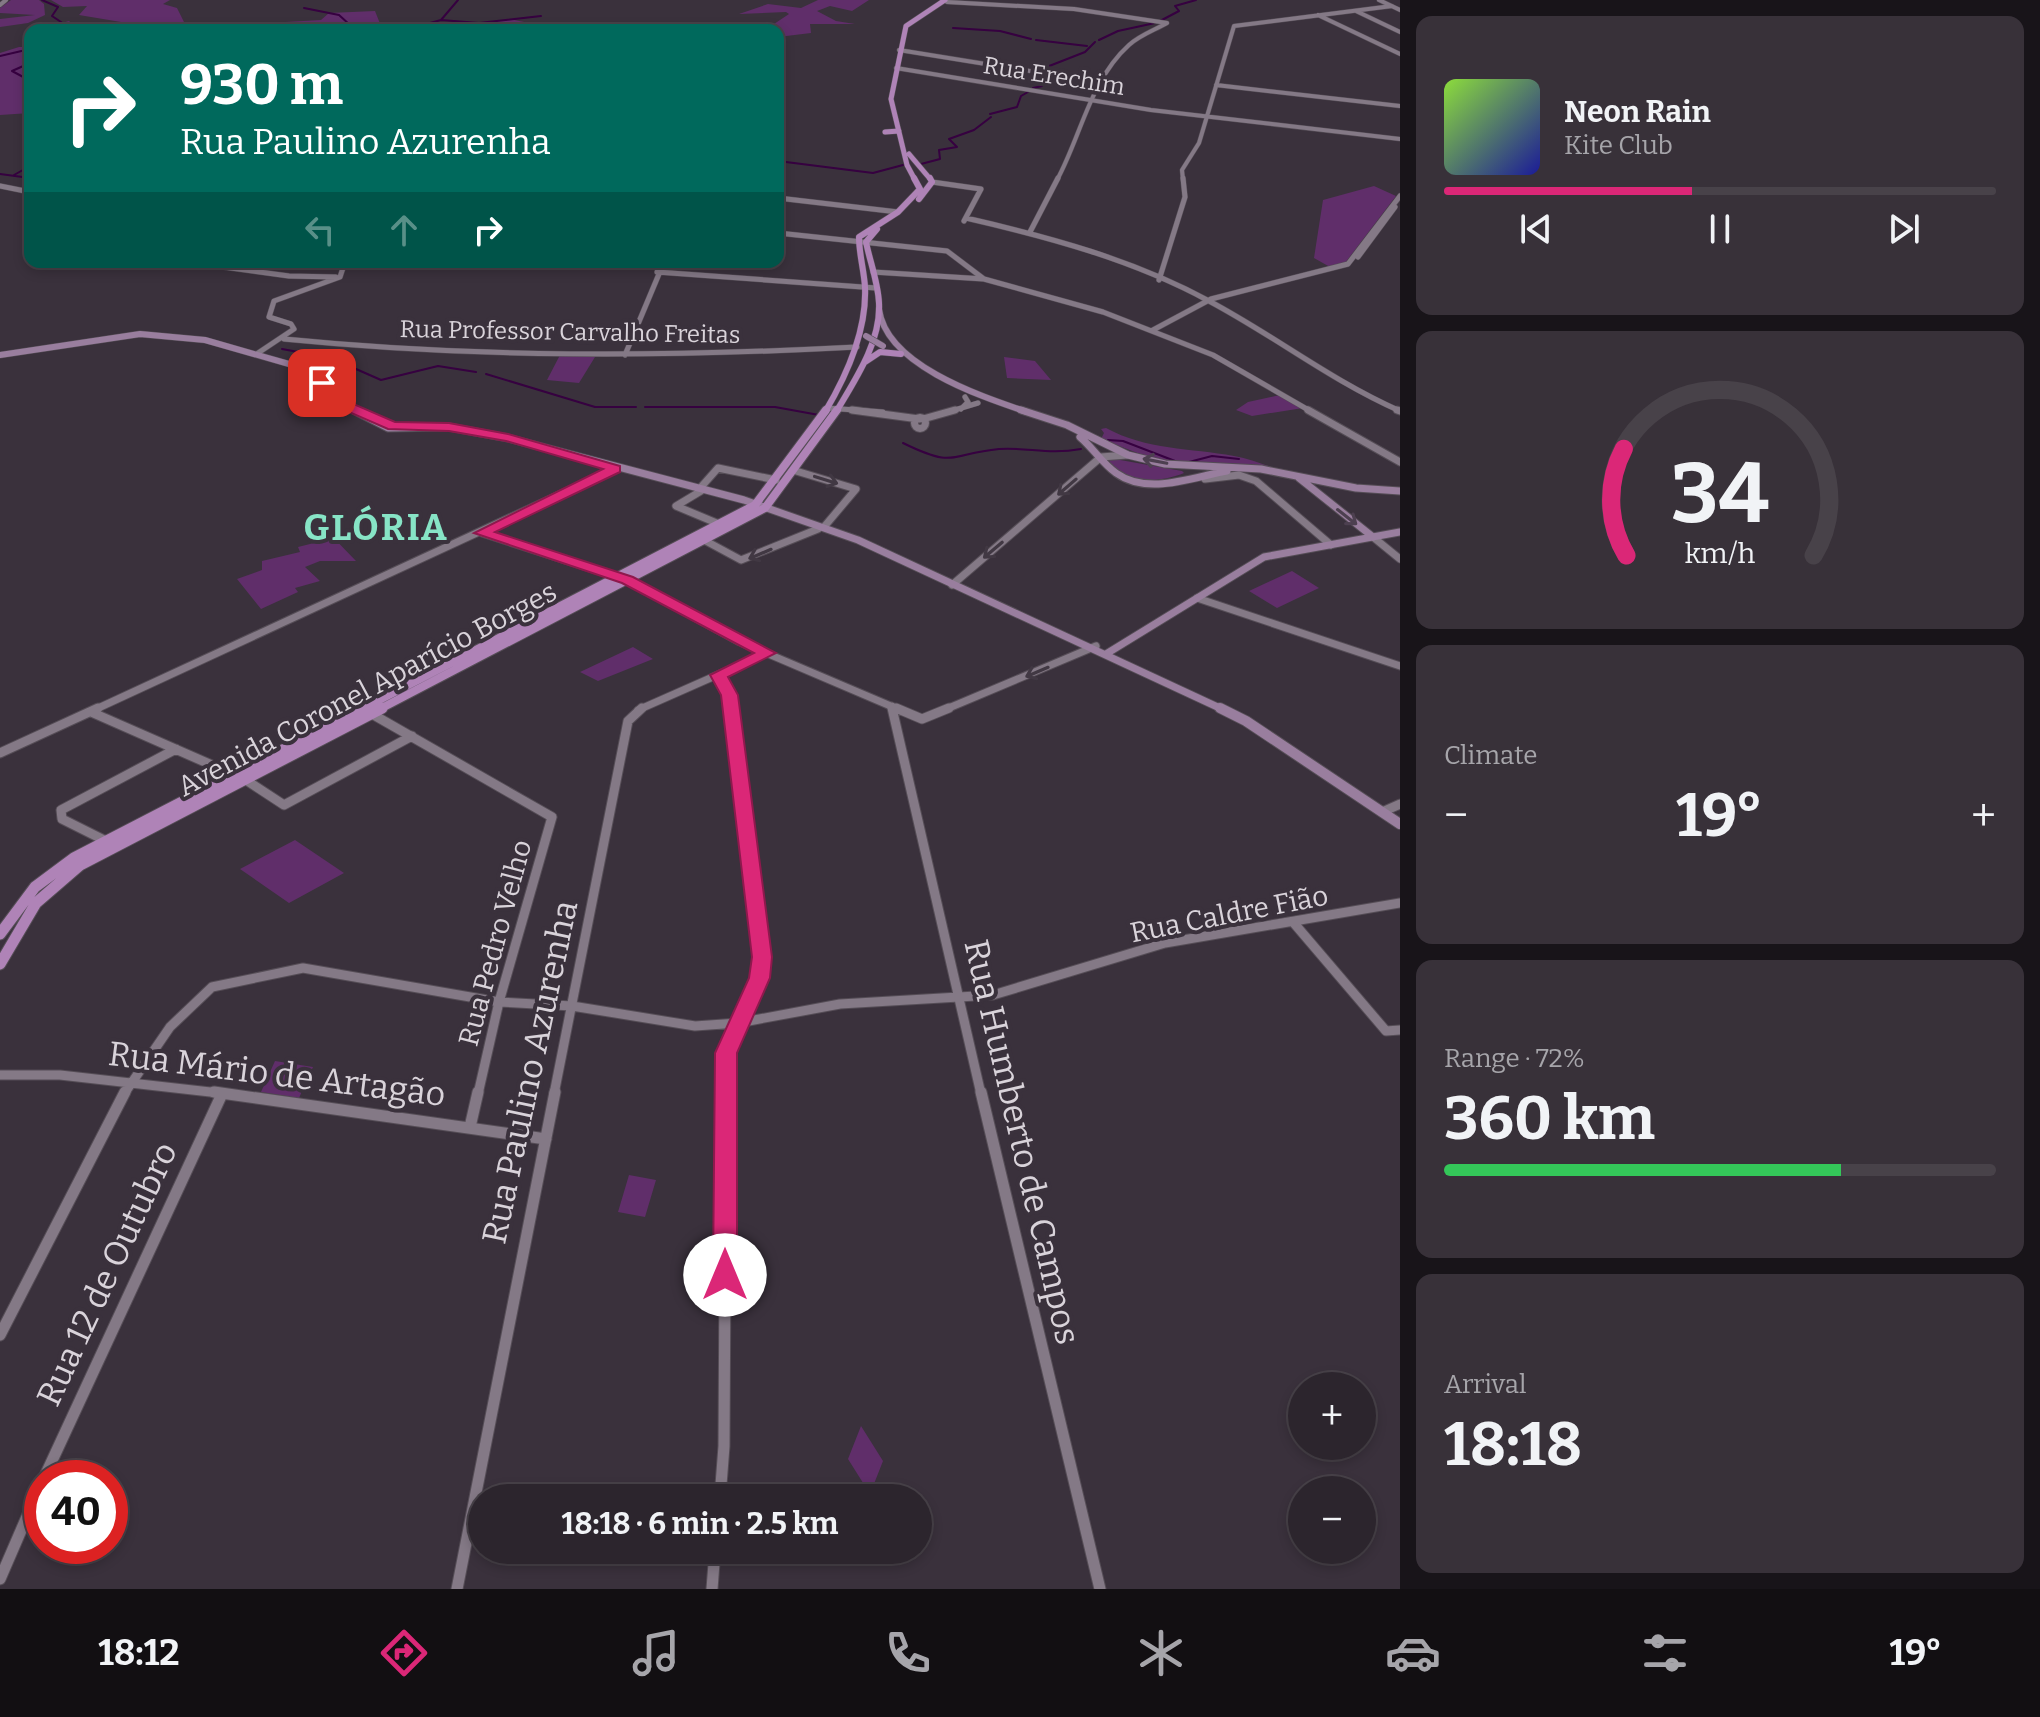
<!DOCTYPE html>
<html lang="en">
<head>
<meta charset="utf-8">
<style>
  :root { --surface:#2c252d; --page:#383139; --text:#f1f3f6; --muted:#a6a5aa; --line:#484249; --accent:#db2777 }
  body { margin:0; font-family:Bitter,serif; background:var(--page); color:var(--text); height:100vh; display:flex; flex-direction:column; font-size:30px; white-space:nowrap }
  * { box-sizing:border-box; margin:0 }
  p { font-size:26px; color:var(--muted) }
  .icon { flex:none; width:44px; height:44px; fill:none; stroke:currentColor; stroke-width:2; stroke-linecap:round; stroke-linejoin:round }
  .map { position:relative; flex:1; overflow:hidden }
  .panel { display:flex; flex-direction:column; gap:16px; padding:16px; background:#181419; width:640px }
  .panel>* { flex:none }
  .top-card { position:absolute; left:24px; top:24px; width:760px; height:244px; border-radius:16px; box-shadow:0 4px 12px #0003,0 0 0 2px var(--line); background:#00695c; color:#fff; overflow:hidden }
  .fabs { position:absolute; left:1288px; top:1372px; display:grid; gap:16px }
  .fabs a { display:grid; place-items:center; width:88px; height:88px; border-radius:50%; background:var(--surface); box-shadow:0 4px 12px #0003,0 0 0 2px var(--line); font-size:40px }
  .speed { position:absolute; left:24px; top:1460px; display:flex; gap:16px; font-size:40px; font-weight:700; text-align:center }
  .speed>* { display:grid; place-content:center; width:104px; height:104px; border-radius:50%; background:var(--surface); box-shadow:0 4px 12px #0003,0 0 0 2px var(--line); line-height:1 }
  .speed .limit { border:12px solid #d22; background:#fff; color:#111 }
  .pin { position:absolute; display:grid; place-items:center; width:68px; height:68px; color:#fff; margin:-34px; border-radius:16px; box-shadow:0 4px 12px #0006 }
  .me { position:absolute; width:88px; margin:-44px; rotate:0deg; stroke-linejoin:round; filter:drop-shadow(0 0 6px #0008) }
  .turn { display:flex; align-items:center; gap:28px; height:168px; padding:0 24px; font-size:36px }
  .turn .icon { width:104px; height:104px; stroke-width:2.5 }
  .turn b { display:block; font-size:56px; line-height:68px }
  .lanes { display:flex; align-items:center; height:76px; padding:0 24px; background:#0003; justify-content:center; gap:40px; direction:ltr }
  .lanes .off { opacity:.35 }
  .big { font-size:60px; font-weight:700; line-height:1.1 }
  .panel .tile { flex:1; display:flex; flex-direction:column; justify-content:center; gap:12px; min-width:0; padding:0 28px; border-radius:16px; background:var(--page) }
  .panel .dial { align-items:center; gap:0 }
  .dial svg { height:208px; overflow:visible; fill:none; stroke:var(--line); stroke-width:7; stroke-linecap:round; text-anchor:middle }
  .dial text { fill:var(--text); stroke:none }
  .song { display:flex; align-items:center; gap:24px }
  .cover { width:96px; height:96px; border-radius:12px; background:linear-gradient(135deg,hsl(90 70% 55%),hsl(240 70% 35%)) }
  .played { height:8px; border-radius:4px; background:linear-gradient(90deg,var(--accent) 45%,var(--line) 45%) }
  .keys { display:flex; justify-content:space-around; direction:ltr }
  .heat { display:flex; justify-content:space-between; align-items:center; font-size:44px; direction:ltr }
  .charge { height:12px; border-radius:6px; background:linear-gradient(90deg,#34c759 72%,var(--line) 0) }
  .trip { position:absolute; left:468px; top:1484px; width:464px; height:80px; border-radius:40px; background:var(--surface); box-shadow:0 4px 12px #0003,0 0 0 2px var(--line); font-weight:700; line-height:80px; text-align:center }
  .dock { display:flex; height:128px; justify-content:space-around; align-items:center; background:#120f12; color:var(--muted) }
  .dock .icon { width:56px; height:56px }
  .dock .selected { color:var(--accent) }
  .dock b { font-size:36px; color:var(--text) }
  main { display:flex; flex:1; min-height:0 }
  .map>svg:first-child { display:block }
</style>
</head>
<body>
<main>
<div class="map">
<svg width="1400" height="1589" viewBox="0 0 1400 1589">
  <rect width="100%" height="100%" fill="#3a313c"/>
  <path fill="#602e6a" d="M 11,0 L 39,0 L 44,4 L 45,15 L 28,23 L 0,27 L 0,19 L 35,15 L 0,13 L 0,8 Z
    M 51,0 L 170,0 L 163,4 L 177,8 L 188,30 L 68,30 L 58,24 L 69,21 C 81,35 104,27 121,22 L 79,15 L 87,6 L 63,7 Z
    M 818,0 L 869,0 L 852,11 L 830,6 L 817,11 L 836,21 L 855,24 L 810,24 L 811,33 L 778,37 L 778,30 L 765,30 L 789,14 L 786,12 L 739,14 L 768,4 L 801,8 Z
    M 375,11 L 381,26 L 481,24 L 509,19 L 555,28 L 241,30 L 251,24 L 321,20 L 329,13 Z
    M 19,47 L 30,47 L 30,104 L 23,106 L 30,108 L 30,113 L 0,115 L 0,53 Z
    M 1374,186 L 1396,196 L 1345,263 L 1330,267 L 1314,258 L 1323,200 Z
    M 560,355 L 595,357 L 579,383 L 547,380 Z
    M 1004,357 L 1035,361 L 1051,380 L 1007,378 Z
    M 1280,395 L 1303,408 L 1252,416 L 1236,410 L 1248,402 Z
    M 1106,428 C 1146,450 1191,448 1234,456 C 1252,459 1270,467 1288,473 L 1153,459 L 1101,439 L 1104,433 L 1101,429 Z
    M 1109,458 L 1182,471 L 1184,473 C 1163,482 1114,488 1109,458 Z
    M 327,531 L 356,561 L 320,561 L 305,567 L 320,581 L 295,588 L 298,592 L 261,609 L 237,579 L 262,570 L 262,561 L 300,552 L 298,547 L 318,542 L 315,538 Z
    M 1292,571 L 1319,588 L 1277,608 L 1249,591 Z
    M 633,647 L 653,659 L 598,681 L 580,672 Z
    M 295,840 L 344,873 L 289,903 L 240,869 Z
    M 275,1061 L 313,1067 L 299,1098 L 261,1092 Z
    M 629,1175 L 656,1180 L 645,1217 L 618,1212 Z
    M 861,1426 L 883,1461 L 870,1494 L 848,1459 Z"/>
  <g fill="none" stroke-linecap="round" stroke-linejoin="round">
    <path stroke="#360140" stroke-width="2" d="M 42,0 L 58,7 L 52,16 L 73,30
      M 304,8 L 339,15 L 350,25
      M 441,20 L 479,23 L 541,16
      M 1160,21 L 1179,11 L 1175,6 L 1196,0
      M 472,25 L 522,27
      M 953,28 L 1000,31 L 1031,39
      M 271,30 L 413,26
      M 404,30 L 441,20 L 458,0
      M 1036,40 L 1087,46
      M 1099,40 L 1118,31 L 1155,23
      M 0,56 L 30,49
      M 1039,70 L 1085,52 L 1095,42
      M 27,79 L 12,71 L 30,63
      M 1033,88 L 1042,86 L 1047,79 L 1042,74
      M 990,114 L 1017,107 L 1021,96 L 1028,92
      M 778,161 L 873,173 L 903,165
      M 921,164 L 940,159 L 939,150 L 957,147 L 949,139 L 974,130 L 991,117
      M 0,174 L 30,178
      M 14,175 L 30,166
      M 282,349 L 331,358 L 381,380 L 438,366 L 476,372
      M 486,374 L 595,407 L 636,407
      M 645,407 L 775,407 L 819,415
      M 1108,440 L 1123,441 L 1175,461
      M 903,443 C 956,469 949,454 999,449 C 1028,447 1048,455 1081,449
      M 1189,462 L 1212,456 L 1239,459"/>
    <g stroke="#554d56" stroke-width="5">
      <path id="tertiary-far4" d="M 1379,0 L 1400,10
        M 947,2 L 1074,9 L 1167,23
        M 0,5 L 6,0
        M 1356,11 L 1400,32
        M 1318,15 L 1400,54
        M 899,50 L 1104,83
        M 896,68 L 1151,110 L 1400,139
        M 1216,85 L 1400,106
        M 1057,180 C 1081,136 1090,80 1129,45 C 1140,35 1155,30 1167,23
        M 1183,180 L 1182,170 L 1199,143 L 1234,26 L 1392,6"/>
    </g>
    <g stroke="#554d56" stroke-width="6">
      <path id="tertiary-far3" d="M 932,182 L 981,189 L 964,221
        M 0,186 L 30,192
        M 778,198 L 898,212
        M 966,218 C 1049,237 1134,260 1209,301 C 1275,336 1330,380 1400,411
        M 1030,232 L 1058,178
        M 778,233 L 947,251 L 984,279 L 1103,312 L 1213,355 L 1312,412
        M 1358,257 L 1395,207
        M 187,262 L 289,276 L 336,277
        M 657,272 L 876,288
        M 873,272 L 984,279
        M 1159,280 L 1185,197 L 1183,178
        M 1153,330 L 1211,299 L 1348,264 L 1400,196
        M 284,339 C 475,358 665,357 857,347
        M 258,353 L 294,329 L 291,324 L 269,317 L 274,301 L 340,277 L 345,262
        M 625,355 L 664,262
        M 827,408 L 883,412
        M 961,409 L 968,402 L 965,397
        M 948,412 L 978,403"/>
    </g>
    <g stroke="#554d56" stroke-width="9">
      <path id="tertiary-far2" d="M 852,410 L 919,419
        M 1308,410 L 1400,462
        M 1397,410 L 1400,411
        M914.5 423a5.5 5.5 0 1 1 11 0a5.5 5.5 0 1 1-11 0Z
        M 923,419 L 955,410
        M 796,471 L 856,489 L 824,527
        M 1205,479 L 1239,475 L 1256,481 L 1331,545
        M 702,486 L 718,468 L 776,480
        M 701,491 L 676,506 L 719,524
        M 482,533 L 627,580 L 738,641 L 900,710
        M 1373,537 L 1400,559
        M 704,540 L 741,560 L 818,529
        M 952,585 L 1101,457 L 1127,455
        M 1197,598 L 1400,666
        M 718,675 L 730,695 L 732,710
        M 892,706 L 893,710
        M 94,710 L 615,469
        M 638,710 L 767,653
        M 944,710 L 1096,646"/>
    </g>
    <g stroke="#554d56" stroke-width="11">
      <path id="tertiary-far1" d="M 892,708 L 981,1094
        M 896,708 L 922,719 L 949,708
        M 91,712 L 246,780 L 284,805 L 412,736
        M 372,714 L 552,817 L 499,1002 L 478,1094
        M 0,753 L 98,708
        M 1382,812 L 1400,804
        M 106,841 L 62,819 L 61,810 L 176,749
        M 1293,922 L 1386,1031 L 1400,1030
        M 0,1075 L 60,1075 L 228,1094
        M 124,1094 L 170,1027 L 212,987 L 303,968 L 499,1002 L 572,1006 L 695,1026 L 738,1023 L 840,1004 L 993,995 L 1165,943 L 1400,903
        M 554,1094 L 628,721 L 642,708
        M 726,1094 L 726,1053 L 759,978 L 762,957 L 732,708"/>
    </g>
    <g stroke="#554d56" stroke-width="13">
      <path id="tertiary" d="M 214,1092 L 546,1139
        M 981,1092 L 1100,1589
        M 470,1127 L 478,1092
        M 0,1335 L 125,1092
        M 44,1478 L 222,1094
        M 720,1498 L 724,1446 L 726,1092
        M 0,1579 L 42,1482
        M 457,1589 L 555,1092
        M 712,1589 L 715,1550"/>
    </g>
    <g stroke="#554d56" stroke-width="7">
      <path id="secondary-far2" d="M 879,309 C 886,365 980,396 1027,412
        M 0,355 L 140,334 L 205,340 L 296,366 L 357,412"/>
    </g>
    <g stroke="#554d56" stroke-width="9">
      <path id="secondary-far1" d="M 353,410 L 388,428 L 449,427 L 508,438 L 744,500 L 858,540 L 1224,710
        M 1021,410 L 1067,425 L 1128,455 L 1165,464 L 1261,469 L 1356,488 L 1400,491
        M 1080,437 C 1093,448 1102,463 1116,473 C 1148,496 1193,477 1227,471
        M 1299,478 L 1373,537
        M 1106,654 L 1264,557 L 1400,532"/>
    </g>
    <g stroke="#554d56" stroke-width="12">
      <path id="secondary" d="M 1220,708 L 1246,721 L 1400,824"/>
    </g>
    <g stroke="#554d56" stroke-width="6">
      <path id="primary-far3" d="M 885,132 L 899,131
        M 909,154 L 931,180
        M 915,180 L 907,165 L 891,99 L 906,26 L 945,0"/>
    </g>
    <g stroke="#554d56" stroke-width="7">
      <path id="primary-far2" d="M 930,178 L 932,182
        M 919,199 L 932,182
        M 865,362 L 880,352 L 901,354
        M 825,412 C 847,375 867,331 865,287 C 864,270 859,254 859,237 L 898,212 L 920,189 L 914,178
        M 836,412 C 855,380 881,342 879,303 C 878,282 870,262 866,242 L 877,229"/>
    </g>
    <g stroke="#554d56" stroke-width="10">
      <path id="primary-far1" d="M 360,710 L 755,505 L 826,410
        M 378,710 L 765,508 L 837,410"/>
    </g>
    <g stroke="#554d56" stroke-width="13">
      <path id="primary" d="M 0,934 L 35,887 L 74,858 L 364,708
        M 0,964 L 36,903 L 80,865 L 382,708"/>
    </g>
    <use href="#tertiary-far4" stroke="#847986" stroke-width="4"/>
    <use href="#tertiary-far3" stroke="#847986" stroke-width="5"/>
    <use href="#tertiary-far2" stroke="#847986" stroke-width="7"/>
    <use href="#tertiary-far1" stroke="#847986" stroke-width="9"/>
    <use href="#tertiary" stroke="#847986" stroke-width="11"/>
    <use href="#secondary-far2" stroke="#997e9e" stroke-width="6"/>
    <use href="#secondary-far1" stroke="#997e9e" stroke-width="7"/>
    <use href="#secondary" stroke="#997e9e" stroke-width="10"/>
    <use href="#primary-far3" stroke="#af83b7" stroke-width="5"/>
    <use href="#primary-far2" stroke="#af83b7" stroke-width="6"/>
    <use href="#primary-far1" stroke="#af83b7" stroke-width="8"/>
    <use href="#primary" stroke="#af83b7" stroke-width="11"/>
    <g stroke="#554d56" stroke-width="7" stroke-linecap="butt">
      <path id="secondary-bridge" d="M 866,336 L 883,346"/>
    </g>
    <use href="#secondary-bridge" stroke="#997e9e" stroke-width="6"/>
  </g>
  <defs><path id="oneway-shaft" d="M-6 0H5M1.5-3L5.5 0L1.5 3" fill="none" stroke-width="1.6" stroke-linecap="round" stroke-linejoin="round" transform="scale(2)"/></defs>
  <g stroke="#4d4050">
    <use href="#oneway-shaft" transform="translate(1155 461) rotate(-169)"/>
    <use href="#oneway-shaft" transform="translate(1347 517) rotate(38)"/>
  </g>
  <g stroke="#413843">
    <use href="#oneway-shaft" transform="translate(826 480) rotate(17)"/>
    <use href="#oneway-shaft" transform="translate(1067 487) rotate(139)"/>
    <use href="#oneway-shaft" transform="translate(993 550) rotate(140)"/>
    <use href="#oneway-shaft" transform="translate(760 554) rotate(157)"/>
    <use href="#oneway-shaft" transform="translate(1037 672) rotate(157)"/>
  </g>
  <path fill="#db2777" stroke="#8e194d" stroke-width="2" d="M 317,380 L 326,380 L 351,403 L 395,422 L 449,423 L 508,434 L 620,466 L 620,472 L 495,532 L 633,577 L 776,653 L 728,677 L 738,695 L 772,957 L 770,978 L 737,1053 L 737,1275 L 734,1283 L 725,1286 L 716,1283 L 713,1275 L 715,1053 L 749,978 L 752,957 L 721,695 L 710,675 L 754,653 L 622,583 L 474,533 L 603,469 L 506,441 L 449,431 L 388,429 L 342,409 L 317,386 Z"/>
  <g text-anchor="middle" dominant-baseline="central" stroke-width="8" stroke-linejoin="round" paint-order="stroke">
    <g font-size="24" fill="#d9d3da" stroke="#3a313c">
      <text transform="translate(1054 76) rotate(9)">Rua Erechim</text>
      <text transform="translate(570 332) rotate(1)">Rua Professor Carvalho Freitas</text>
    </g>
    <g font-size="28" fill="#d9d3da" stroke="#3a313c">
      <text transform="translate(367 689) rotate(-28)">Avenida Coronel Aparício Borges</text>
      <text transform="translate(1229 914) rotate(-11)">Rua Caldre Fião</text>
      <text transform="translate(495 943) rotate(-75)">Rua Pedro Velho</text>
    </g>
    <g font-size="34" fill="#d9d3da" stroke="#3a313c">
      <text transform="translate(530 1072) rotate(-78)">Rua Paulino Azurenha</text>
      <text transform="translate(277 1074) rotate(7)">Rua Mário de Artagão</text>
      <text transform="translate(1022 1142) rotate(77)">Rua Humberto de Campos</text>
      <text transform="translate(107 1274) rotate(-65)">Rua 12 de Outubro</text>
    </g>
    <g font-size="36" font-weight="bold" letter-spacing="2" fill="#87e4c6" stroke="#3a313c">
      <text x="376" y="528">GLÓRIA</text>
    </g>
  </g>
</svg>
<div class="fabs">
<a>+</a>
<a>−</a>
</div>
<div class="speed"><div class="limit">40</div></div>
<div class="pin" style="left:322px;top:383px;background:#d93025"><svg class="icon" aria-label="arrive" viewBox="0 0 24 24"><path d="M6 21V4h12l-3 4 3 4H6"/></svg></div>
<svg class="me" style="left:725px;top:1275px" viewBox="-20 -20 40 40"><circle r="19" fill="#fff"/><path d="M0-13L10 11 0 6-10 11z" fill="#db2777"/></svg>
<div class="trip">18:18 · 6 min · 2.5 km</div>
<div class="top-card">
<div class="turn"><svg class="icon" aria-label="right" viewBox="0 0 24 24"><path d="M7 20v-9h11M14 6l5 5-5 5"/></svg><div><b>930 m</b>Rua Paulino Azurenha</div></div>
<div class="lanes"><svg class="icon off" aria-label="left" viewBox="0 0 24 24"><path d="M17 20v-9H6M10 6l-5 5 5 5"/></svg><svg class="icon off" aria-label="ahead" viewBox="0 0 24 24"><path d="M12 20V5M6 11l6-6 6 6"/></svg><svg class="icon" aria-label="right" viewBox="0 0 24 24"><path d="M7 20v-9h11M14 6l5 5-5 5"/></svg></div>
</div>
</div>
<section class="panel">
<div class="tile">
<div class="song"><i class="cover"></i><div><b>Neon Rain</b><p>Kite Club</p></div></div>
<div class="played"></div>
<div class="keys"><svg class="icon" aria-label="previous" viewBox="0 0 24 24"><path d="M18 5L8 12l10 7zM5 5v14"/></svg><svg class="icon" aria-label="pause" viewBox="0 0 24 24"><path d="M8 5v14M16 5v14"/></svg><svg class="icon" aria-label="next" viewBox="0 0 24 24"><path d="M6 5l10 7-10 7zM19 5v14"/></svg></div>
</div>
<div class="tile dial"><svg viewBox="0 0 100 80">
<path d="M14 69A42 42 0 1 1 86 69"/>
<path d="M14 69A42 42 0 0 1 13 28" stroke="#db2777"/>
<text x="50" y="56" font-size="32" font-weight="700">34</text>
<text x="50" y="72" font-size="11">km/h</text>
</svg></div>
<div class="tile"><p>Climate</p>
<div class="heat"><a>−</a><b class="big">19°</b><a>+</a></div>
</div>
<div class="tile"><p>Range · 72%</p><b class="big">360 km</b><div class="charge"></div></div>
<div class="tile"><p>Arrival</p><b class="big">18:18</b></div>
</section>
</main>
<nav class="dock">
<b>18:12</b>
<svg class="icon selected" aria-label="directions" viewBox="0 0 24 24"><path d="M12 3l9 9-9 9-9-9zM9 14v-3h6M13 9l2 2-2 2"/></svg>
<svg class="icon" aria-label="music" viewBox="0 0 24 24"><path d="M9 18V5l10-2v13"/><circle cx="6" cy="18" r="3"/><circle cx="16" cy="16" r="3"/></svg>
<svg class="icon" aria-label="phone" viewBox="0 0 24 24"><path d="M5 4h4l2 5-3 2q2 4 5 5l2-3 5 2v4C11 20 4 13 5 4z"/></svg>
<svg class="icon" aria-label="climate" viewBox="0 0 24 24"><path d="M12 3v18M4 7l16 10M4 17L20 7"/></svg>
<svg class="icon" aria-label="car" viewBox="0 0 24 24"><path d="M5 17H2v-5l4-1 3-4h7l3 4 3 1v5h-3M9 17h6M6 11h13"/><circle cx="7" cy="17" r="2"/><circle cx="17" cy="17" r="2"/></svg>
<svg class="icon" aria-label="filters" viewBox="0 0 24 24"><path d="M4 7h16M4 17h16"/><circle cx="9" cy="7" r="2"/><circle cx="15" cy="17" r="2"/></svg>
<b>19°</b>
</nav>
</body>
</html>
